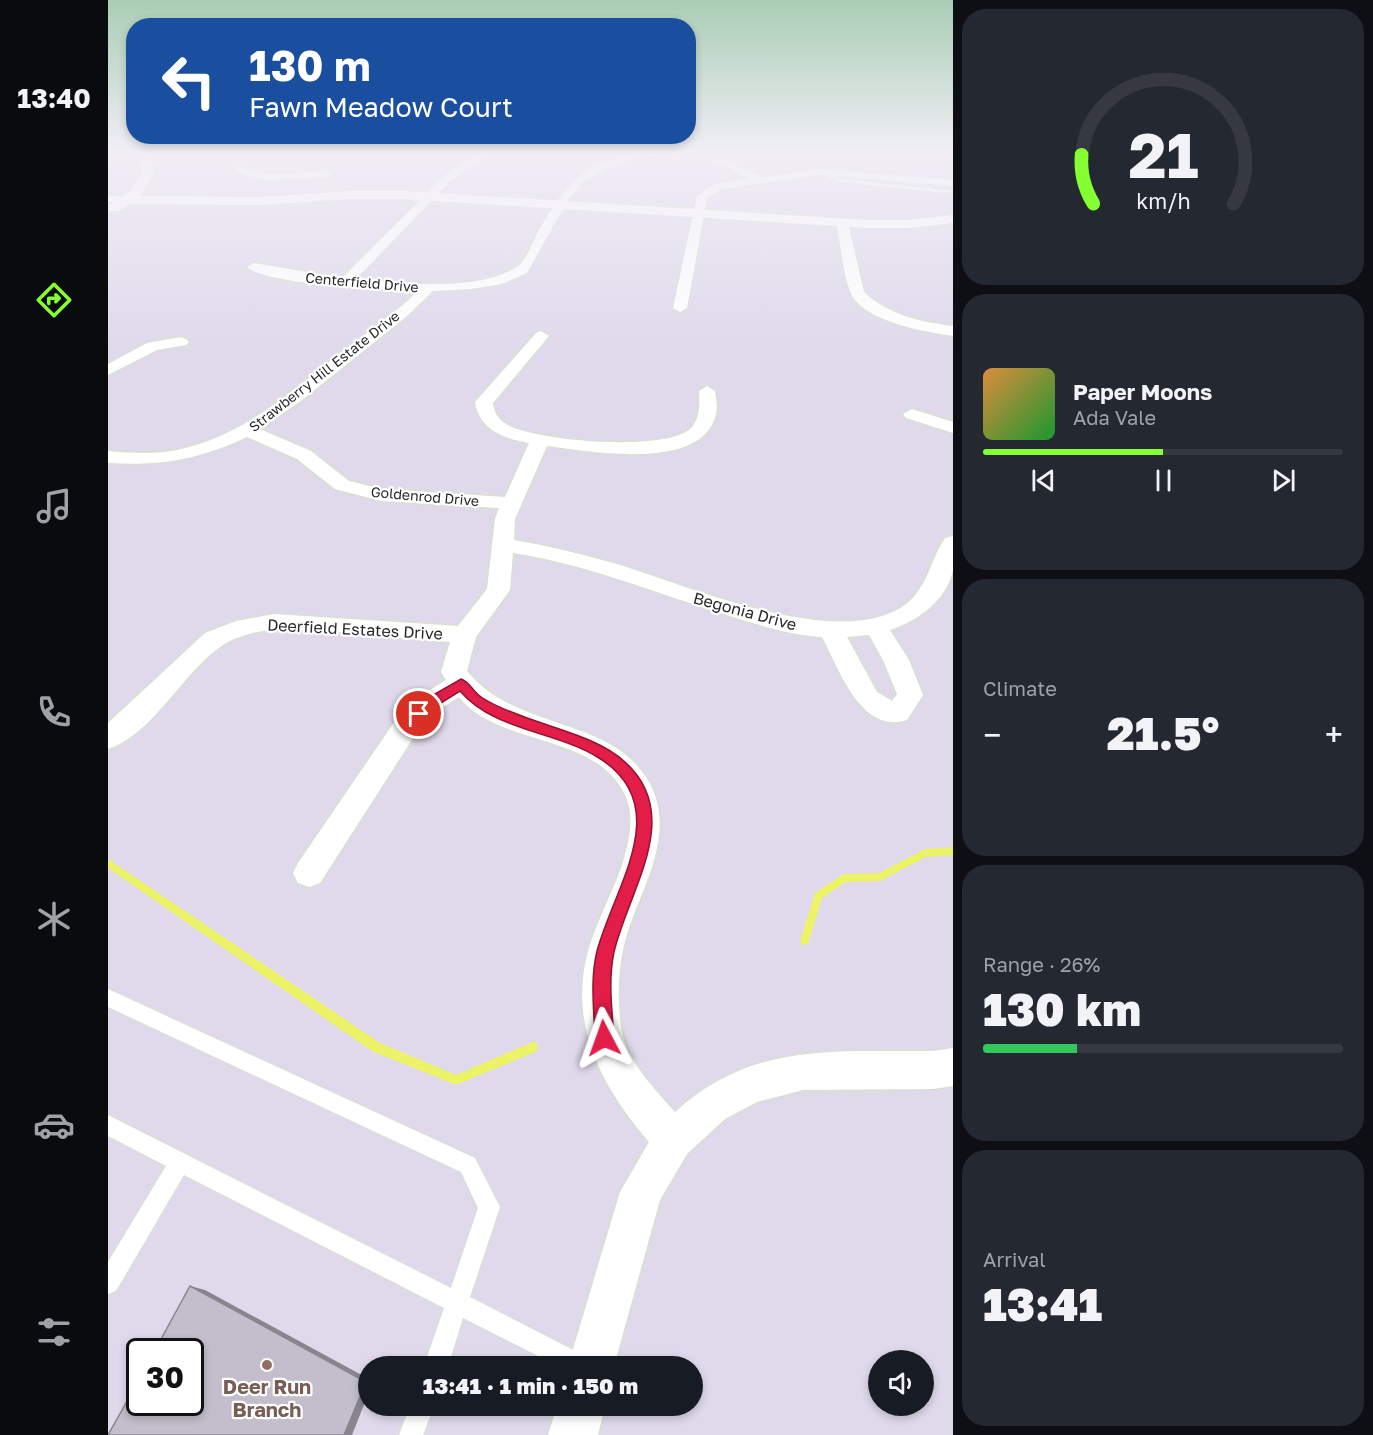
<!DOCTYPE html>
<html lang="en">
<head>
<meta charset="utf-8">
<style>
  :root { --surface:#171b24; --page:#242831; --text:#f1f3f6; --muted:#9ea1a6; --line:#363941; --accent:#84ff32 }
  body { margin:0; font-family:"Golos Text",sans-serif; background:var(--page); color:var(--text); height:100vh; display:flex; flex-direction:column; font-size:22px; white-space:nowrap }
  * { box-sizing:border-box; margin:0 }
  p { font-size:20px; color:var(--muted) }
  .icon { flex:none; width:33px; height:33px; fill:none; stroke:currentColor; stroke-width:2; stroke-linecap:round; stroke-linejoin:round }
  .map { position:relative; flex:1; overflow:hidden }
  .drawer { display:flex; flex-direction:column; gap:9px; padding:9px; background:#0d0f14; width:420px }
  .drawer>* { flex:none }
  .hud { position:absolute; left:18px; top:18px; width:570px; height:126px; border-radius:24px; box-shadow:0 3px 9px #0003; background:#1a4fa0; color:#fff; overflow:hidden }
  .buttons { position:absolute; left:760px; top:1350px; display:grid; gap:12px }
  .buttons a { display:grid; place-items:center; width:66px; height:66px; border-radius:50%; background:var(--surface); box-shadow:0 3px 9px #0003; font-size:30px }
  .speed { position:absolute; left:18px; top:1338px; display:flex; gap:12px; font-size:30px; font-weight:700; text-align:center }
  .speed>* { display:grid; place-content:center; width:78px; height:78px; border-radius:50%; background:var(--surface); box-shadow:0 3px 9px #0003; line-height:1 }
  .speed .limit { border:3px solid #111; border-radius:9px; background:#fff; color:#111 }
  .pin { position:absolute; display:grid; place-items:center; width:51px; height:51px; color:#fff; margin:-26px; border:3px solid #fff; border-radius:50%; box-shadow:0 2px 6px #0007 }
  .me { position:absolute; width:66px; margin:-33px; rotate:356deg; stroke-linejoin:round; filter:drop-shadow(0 0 4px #0008) }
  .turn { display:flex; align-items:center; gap:21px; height:126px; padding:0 24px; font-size:27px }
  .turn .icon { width:78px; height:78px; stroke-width:2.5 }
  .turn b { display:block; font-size:42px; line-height:51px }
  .big { font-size:45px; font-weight:800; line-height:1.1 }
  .drawer .tile { flex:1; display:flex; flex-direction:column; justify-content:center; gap:9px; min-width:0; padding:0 21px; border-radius:24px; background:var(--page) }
  .drawer .dial { align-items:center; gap:0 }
  .dial svg { height:156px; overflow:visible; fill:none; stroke:var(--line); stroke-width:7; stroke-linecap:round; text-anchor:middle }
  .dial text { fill:var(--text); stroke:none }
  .song { display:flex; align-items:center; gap:18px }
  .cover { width:72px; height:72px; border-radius:9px; background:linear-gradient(135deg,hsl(30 70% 55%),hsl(130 70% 35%)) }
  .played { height:6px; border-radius:3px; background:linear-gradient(90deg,var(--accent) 50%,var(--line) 50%) }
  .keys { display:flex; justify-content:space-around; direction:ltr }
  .heat { display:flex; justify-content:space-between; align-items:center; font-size:33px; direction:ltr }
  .charge { height:9px; border-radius:4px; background:linear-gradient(90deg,#34c759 26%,var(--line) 0) }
  .trip { position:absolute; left:250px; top:1356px; width:345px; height:60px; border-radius:30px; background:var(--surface); box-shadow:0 3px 9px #0003; font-weight:800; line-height:60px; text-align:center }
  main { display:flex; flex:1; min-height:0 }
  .tab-bar { display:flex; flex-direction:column; width:108px; justify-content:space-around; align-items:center; background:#090b0e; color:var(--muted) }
  .tab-bar .icon { width:42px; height:42px }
  .tab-bar .selected { color:var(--accent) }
  .tab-bar b { font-size:27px; color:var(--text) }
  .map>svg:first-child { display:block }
</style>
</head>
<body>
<main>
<nav class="tab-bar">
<b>13:40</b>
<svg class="icon selected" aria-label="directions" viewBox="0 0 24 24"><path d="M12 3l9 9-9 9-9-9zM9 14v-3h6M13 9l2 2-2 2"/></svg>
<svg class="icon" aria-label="music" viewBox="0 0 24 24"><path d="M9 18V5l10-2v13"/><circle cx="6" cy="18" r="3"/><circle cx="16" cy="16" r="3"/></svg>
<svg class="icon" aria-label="phone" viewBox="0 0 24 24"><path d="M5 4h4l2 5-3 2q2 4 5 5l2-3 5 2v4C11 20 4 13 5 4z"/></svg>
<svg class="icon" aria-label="climate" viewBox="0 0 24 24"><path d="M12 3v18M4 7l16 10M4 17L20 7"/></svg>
<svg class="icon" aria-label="car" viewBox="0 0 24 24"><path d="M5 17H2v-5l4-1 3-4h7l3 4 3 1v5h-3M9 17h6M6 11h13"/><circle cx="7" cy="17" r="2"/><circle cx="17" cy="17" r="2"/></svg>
<svg class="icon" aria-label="filters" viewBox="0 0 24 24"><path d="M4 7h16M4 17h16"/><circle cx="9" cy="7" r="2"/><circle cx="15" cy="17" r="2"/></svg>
</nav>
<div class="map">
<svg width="845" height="1435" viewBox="0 0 845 1435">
  <rect width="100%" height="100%" fill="#dfd9eb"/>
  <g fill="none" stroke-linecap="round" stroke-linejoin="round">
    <path fill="#ecf366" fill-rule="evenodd" d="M 845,847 L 845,855 L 818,857 L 772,881 L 738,882 L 714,898 L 700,944 L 697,945 L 694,944 L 692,941 L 707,893 L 734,875 L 737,874 L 771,873 L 817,849 Z
      M 0,859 L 272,1043 L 348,1075 L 425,1042 L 429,1043 L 430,1047 L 429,1051 L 348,1085 L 264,1051 L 0,868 Z"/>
    <g stroke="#d6e2ce" stroke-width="2">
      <path id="service" d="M 710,171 L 734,179 L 843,191 L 840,193 L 733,182 L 710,173 Z
        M 0,989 L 367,1158 L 392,1207 L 362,1297 L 481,1358 L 485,1366 L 450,1366 L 355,1318 L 340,1366 L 316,1366 L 336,1308 L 76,1175 L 8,1291 L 0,1294 L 0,1262 L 58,1166 L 0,1136 L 0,1115 L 343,1288 L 370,1208 L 353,1172 L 0,1007 Z
        M 302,1406 L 326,1406 L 315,1435 L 291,1435 Z"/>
    </g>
    <g stroke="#d6e2ce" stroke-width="3">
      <path id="minor" d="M 377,152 L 390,152 L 361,167 L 343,181 L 248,279 C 294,283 366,292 407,268 C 418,262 423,245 429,234 C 465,170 489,152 564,152 L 511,163 L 476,181 L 461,198 L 419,273 L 394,284 L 363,289 L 325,291 L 298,317 L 194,400 L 152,429 L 203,451 L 241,481 L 273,489 L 397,497 L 421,443 C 397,439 371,430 367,402 L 428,333 L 433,331 L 441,336 L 385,403 C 386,413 390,419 400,425 C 427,441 562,453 584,427 C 593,416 591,403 591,391 L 599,386 L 607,391 C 608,398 610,407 608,414 C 595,473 480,451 439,446 L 407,519 L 406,540 C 442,546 477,555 512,565 C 581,586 734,653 798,604 C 820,587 822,560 837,538 L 845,536 C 845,547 845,560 845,570 C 839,600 810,621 782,630 L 801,660 L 815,695 L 799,720 C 753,735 731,669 714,637 C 679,635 645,623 612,613 C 543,591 476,564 405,553 L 402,590 L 368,637 L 359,671 C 409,732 504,716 541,782 C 569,833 535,885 519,934 C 512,957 510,981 511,1006 C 512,1019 513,1034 518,1046 C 529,1071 549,1092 567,1112 C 645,1041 727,1052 825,1051 L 845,1048 L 845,1086 L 825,1089 L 695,1090 L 649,1102 L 617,1119 L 579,1154 L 552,1200 L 506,1366 L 460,1366 L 512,1192 L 541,1142 C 494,1087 460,1025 480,951 C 489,920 505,892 515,862 C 521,841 527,816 517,795 C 487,732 390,747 351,697 L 332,709 L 309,732 L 212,883 L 201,887 L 190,883 L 185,873 L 190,863 L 289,718 L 314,695 L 338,680 L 333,672 L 342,642 C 285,638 223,629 168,630 C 151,630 129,636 115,645 C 75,671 46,734 0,749 L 0,723 L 97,633 L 128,621 L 166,614 L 350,626 L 379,589 L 387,519 L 391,508 L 273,501 L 227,489 L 189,459 L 139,437 C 90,460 53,466 0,463 L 0,451 C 24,453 49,455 73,449 C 136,435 186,390 235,351 C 260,331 287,314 310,291 C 280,290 158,285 139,267 L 146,263 L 234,278 L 335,177 L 353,163 ZM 761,635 L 775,660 L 789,694 L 784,701 L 769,692 L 739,637 Z
        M 590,152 L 603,152 L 655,177 L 712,169 L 845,180 L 845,186 L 712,175 L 614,189 L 599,198 L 579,308 L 572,312 L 565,308 L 589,196 L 607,184 L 642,179 Z
        M 132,167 L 156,174 L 220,171 L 225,174 L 220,177 L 156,180 L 128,172 L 128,168 Z
        M 0,196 L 19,197 L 25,200 L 19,203 L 0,202 Z
        M 734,219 L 740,223 L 756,292 C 781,315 812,322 845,326 L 845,336 C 818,332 752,321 742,291 C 734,270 733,245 728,223 Z
        M 73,337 L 78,339 L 81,342 L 78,345 L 49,350 L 0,375 L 0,364 L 39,343 Z
        M 804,409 L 845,422 L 845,433 L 798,418 L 795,414 Z
        M 449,1406 L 497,1406 L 490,1435 L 440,1435 Z"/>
    </g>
    <g stroke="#d6e2ce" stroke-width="3">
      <path id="tertiary" d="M 27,152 L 39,152 L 47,172 L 32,196 L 152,197 L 243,191 L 295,191 L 760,220 L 800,220 L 845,215 L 845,223 L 800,228 L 760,228 L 295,199 L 243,199 L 152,205 L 22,204 L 11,211 L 1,211 L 1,205 L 22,191 L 35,172 Z"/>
    </g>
    <use href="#service" fill="#fff" fill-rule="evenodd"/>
    <use href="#minor" fill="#fff" fill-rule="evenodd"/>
    <use href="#tertiary" fill="#fff" fill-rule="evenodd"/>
  </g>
  <path fill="#89858f" d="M 82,1286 L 97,1290 L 261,1379 L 261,1392 L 244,1435 L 236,1435 Z"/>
  <path fill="#c4becc" stroke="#89858f" stroke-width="1.5" d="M 82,1286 L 258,1382 L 236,1435 L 0,1435 L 32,1378 L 32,1402 L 82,1402 L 82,1352 L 46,1352 Z"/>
  <linearGradient id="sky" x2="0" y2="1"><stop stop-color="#a9cdb4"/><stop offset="0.43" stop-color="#f1eef6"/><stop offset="1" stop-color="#f1eef6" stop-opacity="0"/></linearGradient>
  <rect width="845" height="353" fill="url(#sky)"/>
  <path fill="#e11d48" stroke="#92132f" stroke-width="1.5" d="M 353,679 C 362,682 365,692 373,697 C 385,705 400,711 414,716 C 447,729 491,738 517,762 C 577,816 520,891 506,952 C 500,980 504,1010 506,1038 L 503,1045 L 496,1047 L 490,1045 L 487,1038 C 486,1010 482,979 489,951 C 506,887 568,806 491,758 C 448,731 386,731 352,691 L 328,706 L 316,717 L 306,717 L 306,710 L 318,699 Z"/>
  <circle fill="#8d6e63" stroke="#fff" stroke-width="2" cx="159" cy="1365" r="6"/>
  <g text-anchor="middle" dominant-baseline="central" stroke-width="4.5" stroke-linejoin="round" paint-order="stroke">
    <g font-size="14" fill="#282828" stroke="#fff">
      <text transform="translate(254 282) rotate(5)">Centerfield Drive</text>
      <text transform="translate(216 371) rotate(-38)">Strawberry Hill Estate Drive</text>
      <text transform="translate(317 496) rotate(5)">Goldenrod Drive</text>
    </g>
    <g font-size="16" fill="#282828" stroke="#fff">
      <text transform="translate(637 611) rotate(15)">Begonia Drive</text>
      <text transform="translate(247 629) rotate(3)">Deerfield Estates Drive</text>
    </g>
    <g font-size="20" font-weight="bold" fill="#785e54" stroke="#fff">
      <text x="159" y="1386">Deer Run<tspan x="159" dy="23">Branch</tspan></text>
    </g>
  </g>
</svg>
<div class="buttons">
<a><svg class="icon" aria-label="sound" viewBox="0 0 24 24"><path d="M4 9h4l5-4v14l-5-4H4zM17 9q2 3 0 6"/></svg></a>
</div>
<div class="speed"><div class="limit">30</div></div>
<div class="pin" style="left:311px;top:714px;background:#d93025"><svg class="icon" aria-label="arrive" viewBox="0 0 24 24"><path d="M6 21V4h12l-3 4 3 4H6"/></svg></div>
<svg class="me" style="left:496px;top:1038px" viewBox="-20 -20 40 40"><path d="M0-17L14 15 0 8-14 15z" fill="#e11d48" stroke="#fff" stroke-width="4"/></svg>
<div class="trip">13:41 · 1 min · 150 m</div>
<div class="hud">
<div class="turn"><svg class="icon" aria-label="left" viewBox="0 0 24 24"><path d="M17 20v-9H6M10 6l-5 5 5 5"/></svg><div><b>130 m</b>Fawn Meadow Court</div></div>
</div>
</div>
<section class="drawer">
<div class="tile dial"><svg viewBox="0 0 100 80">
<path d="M14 69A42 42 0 1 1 86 69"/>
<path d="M14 69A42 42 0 0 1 8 44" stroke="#84ff32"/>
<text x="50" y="56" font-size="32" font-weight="700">21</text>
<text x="50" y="72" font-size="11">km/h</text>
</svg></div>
<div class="tile">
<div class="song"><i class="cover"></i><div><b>Paper Moons</b><p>Ada Vale</p></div></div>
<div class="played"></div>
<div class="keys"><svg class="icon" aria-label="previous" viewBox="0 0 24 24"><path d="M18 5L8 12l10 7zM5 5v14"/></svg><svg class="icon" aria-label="pause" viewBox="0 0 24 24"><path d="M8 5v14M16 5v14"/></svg><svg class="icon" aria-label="next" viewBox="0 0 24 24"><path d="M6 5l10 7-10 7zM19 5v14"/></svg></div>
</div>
<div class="tile"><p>Climate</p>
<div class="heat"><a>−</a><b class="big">21.5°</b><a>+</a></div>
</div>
<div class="tile"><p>Range · 26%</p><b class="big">130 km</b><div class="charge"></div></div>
<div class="tile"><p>Arrival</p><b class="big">13:41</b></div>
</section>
</main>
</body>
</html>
